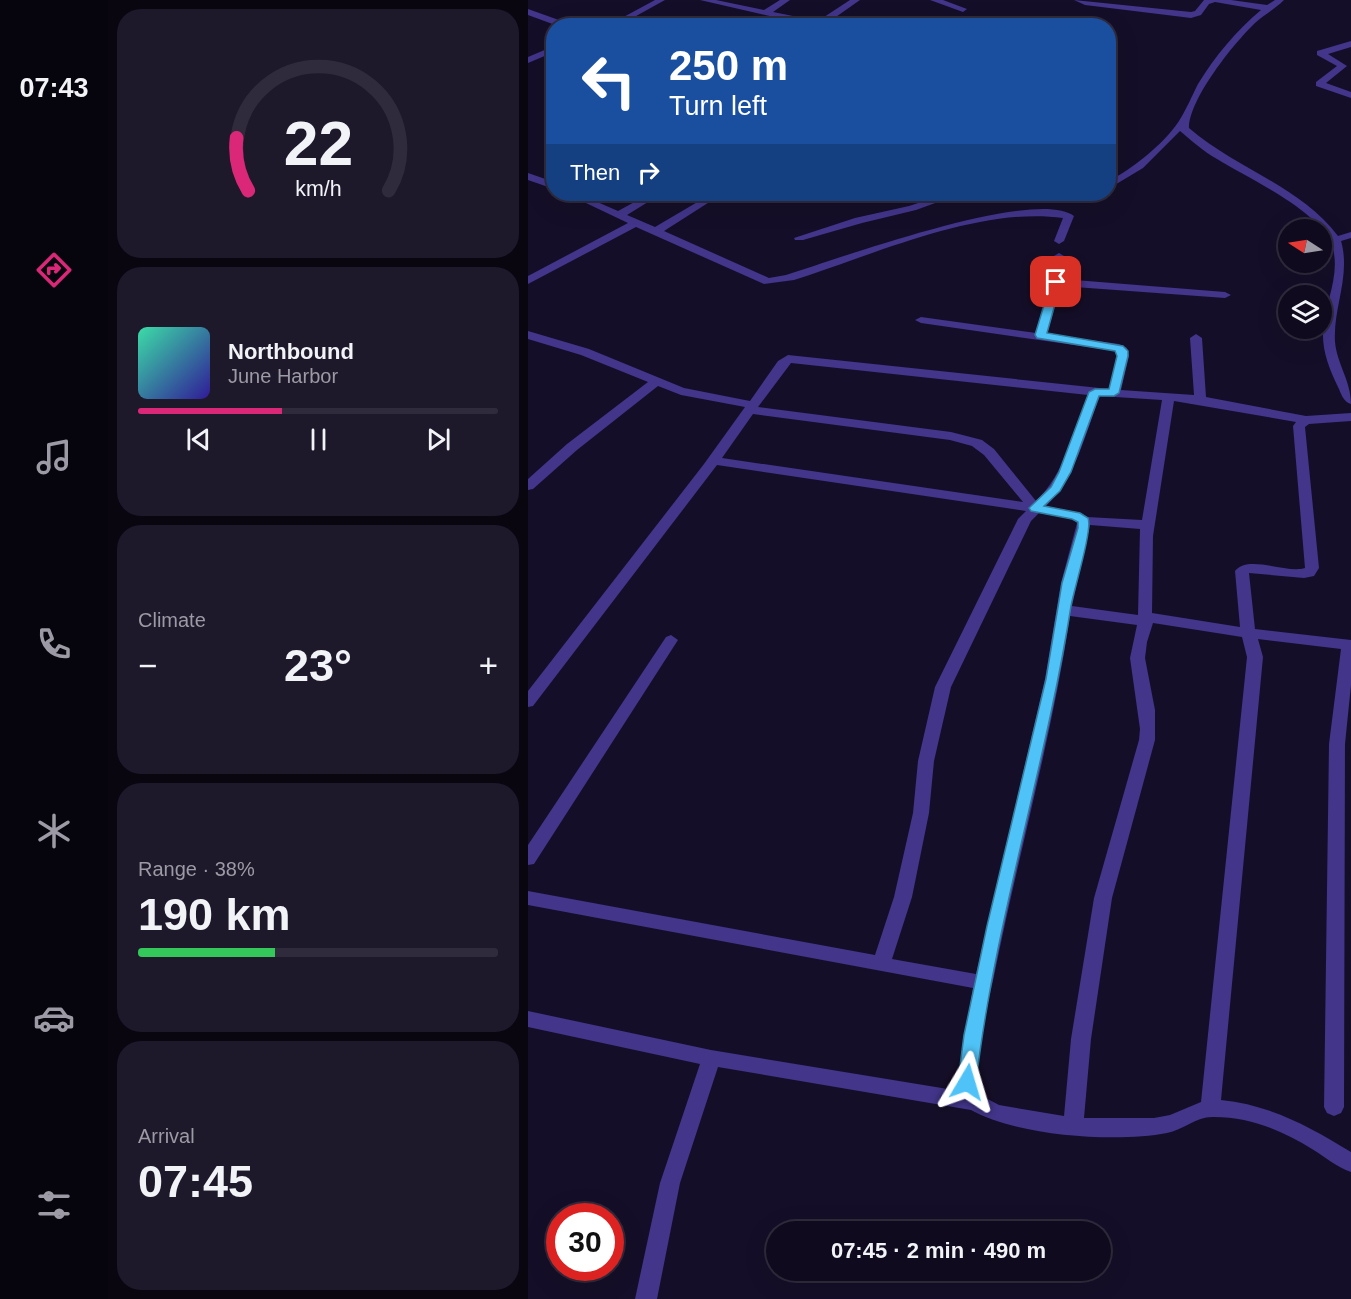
<!DOCTYPE html>
<html lang="en">
<head>
<meta charset="utf-8">
<style>
  :root { --surface:#100a1e; --page:#1e182b; --text:#f1f3f6; --muted:#9c9aa4; --line:#302b3c; --accent:#db2777 }
  body { margin:0; font-family:Helvetica,sans-serif; background:var(--page); color:var(--text); height:100vh; display:flex; flex-direction:column; font-size:22px; white-space:nowrap }
  * { box-sizing:border-box; margin:0 }
  p { font-size:20px; color:var(--muted) }
  .icon { flex:none; width:33px; height:33px; fill:none; stroke:currentColor; stroke-width:2; stroke-linecap:round; stroke-linejoin:round }
  .map { position:relative; flex:1; overflow:hidden }
  .drawer { display:flex; flex-direction:column; gap:9px; padding:9px; background:#090610; width:420px }
  .drawer>* { flex:none }
  .guide { position:absolute; left:18px; top:18px; width:570px; height:183px; border-radius:24px; box-shadow:0 6px 24px #0002,0 0 0 2px var(--line); background:#1a4fa0; color:#fff; overflow:hidden }
  .needle { width:39px; rotate:282deg }
  .tools { position:absolute; left:750px; top:219px; display:grid; gap:12px }
  .tools a { display:grid; place-items:center; width:54px; height:54px; border-radius:50%; background:var(--surface); box-shadow:0 6px 24px #0002,0 0 0 2px var(--line); font-size:30px }
  .speed { position:absolute; left:18px; top:1203px; display:flex; gap:12px; font-size:30px; font-weight:700; text-align:center }
  .speed>* { display:grid; place-content:center; width:78px; height:78px; border-radius:50%; background:var(--surface); box-shadow:0 6px 24px #0002,0 0 0 2px var(--line); line-height:1 }
  .speed .limit { border:9px solid #d22; background:#fff; color:#111 }
  .pin { position:absolute; display:grid; place-items:center; width:51px; height:51px; color:#fff; margin:-26px; border-radius:12px; box-shadow:0 3px 9px #0006 }
  .me { position:absolute; width:66px; margin:-33px; rotate:7deg; stroke-linejoin:round; filter:drop-shadow(0 0 4px #0008) }
  .turn { display:flex; align-items:center; gap:21px; height:126px; padding:0 24px; font-size:27px }
  .turn .icon { width:78px; height:78px; stroke-width:2.5 }
  .turn b { display:block; font-size:42px; line-height:51px }
  .then { display:flex; align-items:center; height:57px; padding:0 24px; background:#0003; gap:12px; font-size:22px }
  .big { font-size:45px; font-weight:600; line-height:1.1 }
  .drawer .tile { flex:1; display:flex; flex-direction:column; justify-content:center; gap:9px; min-width:0; padding:0 21px; border-radius:24px; background:var(--page) }
  .drawer .dial { align-items:center; gap:0 }
  .dial svg { height:156px; overflow:visible; fill:none; stroke:var(--line); stroke-width:7; stroke-linecap:round; text-anchor:middle }
  .dial text { fill:var(--text); stroke:none }
  .song { display:flex; align-items:center; gap:18px }
  .cover { width:72px; height:72px; border-radius:9px; background:linear-gradient(135deg,hsl(160 70% 55%),hsl(250 70% 35%)) }
  .played { height:6px; border-radius:3px; background:linear-gradient(90deg,var(--accent) 40%,var(--line) 40%) }
  .keys { display:flex; justify-content:space-around; direction:ltr }
  .heat { display:flex; justify-content:space-between; align-items:center; font-size:33px; direction:ltr }
  .charge { height:9px; border-radius:4px; background:linear-gradient(90deg,#34c759 38%,var(--line) 0) }
  .trip { position:absolute; left:238px; top:1221px; width:345px; height:60px; border-radius:30px; background:var(--surface); box-shadow:0 6px 24px #0002,0 0 0 2px var(--line); font-weight:600; line-height:60px; text-align:center }
  main { display:flex; flex:1; min-height:0 }
  .dock { display:flex; flex-direction:column; width:108px; justify-content:space-around; align-items:center; background:#06040c; color:var(--muted) }
  .dock .icon { width:42px; height:42px }
  .dock .current { color:var(--accent) }
  .dock b { font-size:27px; color:var(--text) }
  .map>svg:first-child { display:block }
</style>
</head>
<body>
<main>
<nav class="dock">
<b>07:43</b>
<svg class="icon current" aria-label="directions" viewBox="0 0 24 24"><path d="M12 3l9 9-9 9-9-9zM9 14v-3h6M13 9l2 2-2 2"/></svg>
<svg class="icon" aria-label="music" viewBox="0 0 24 24"><path d="M9 18V5l10-2v13"/><circle cx="6" cy="18" r="3"/><circle cx="16" cy="16" r="3"/></svg>
<svg class="icon" aria-label="phone" viewBox="0 0 24 24"><path d="M5 4h4l2 5-3 2q2 4 5 5l2-3 5 2v4C11 20 4 13 5 4z"/></svg>
<svg class="icon" aria-label="climate" viewBox="0 0 24 24"><path d="M12 3v18M4 7l16 10M4 17L20 7"/></svg>
<svg class="icon" aria-label="car" viewBox="0 0 24 24"><path d="M5 17H2v-5l4-1 3-4h7l3 4 3 1v5h-3M9 17h6M6 11h13"/><circle cx="7" cy="17" r="2"/><circle cx="17" cy="17" r="2"/></svg>
<svg class="icon" aria-label="filters" viewBox="0 0 24 24"><path d="M4 7h16M4 17h16"/><circle cx="9" cy="7" r="2"/><circle cx="15" cy="17" r="2"/></svg>
</nav>
<section class="drawer">
<div class="tile dial"><svg viewBox="0 0 100 80">
<path d="M14 69A42 42 0 1 1 86 69"/>
<path d="M14 69A42 42 0 0 1 8 42" stroke="#db2777"/>
<text x="50" y="56" font-size="32" font-weight="700">22</text>
<text x="50" y="72" font-size="11">km/h</text>
</svg></div>
<div class="tile">
<div class="song"><i class="cover"></i><div><b>Northbound</b><p>June Harbor</p></div></div>
<div class="played"></div>
<div class="keys"><svg class="icon" aria-label="previous" viewBox="0 0 24 24"><path d="M18 5L8 12l10 7zM5 5v14"/></svg><svg class="icon" aria-label="pause" viewBox="0 0 24 24"><path d="M8 5v14M16 5v14"/></svg><svg class="icon" aria-label="next" viewBox="0 0 24 24"><path d="M6 5l10 7-10 7zM19 5v14"/></svg></div>
</div>
<div class="tile"><p>Climate</p>
<div class="heat"><a>−</a><b class="big">23°</b><a>+</a></div>
</div>
<div class="tile"><p>Range · 38%</p><b class="big">190 km</b><div class="charge"></div></div>
<div class="tile"><p>Arrival</p><b class="big">07:45</b></div>
</section>
<div class="map">
<svg width="823" height="1299" viewBox="0 0 823 1299">
  <rect width="100%" height="100%" fill="#150e28"/>
  <g fill="none" stroke-linecap="round" stroke-linejoin="round">
    <path fill="#42358a" fill-rule="evenodd" d="M 127,0 L 137,0 L 90,26 L 79,26 Z
      M 172,0 L 188,0 L 236,10 L 252,0 L 262,0 L 245,12 L 290,21 L 322,0 L 332,0 L 295,26 L 285,26 Z
      M 402,0 L 415,0 L 439,9 L 435,12 Z
      M 546,0 L 663,12 L 667,11 L 676,0 L 703,0 L 739,5 L 747,0 L 756,0 C 747,9 736,15 727,23 C 706,43 661,99 661,128 C 707,168 772,186 810,236 L 823,232 L 823,238 L 813,241 C 823,276 805,307 807,342 C 809,364 823,381 823,404 C 815,402 813,393 810,387 C 801,368 794,351 795,330 C 797,303 812,276 805,249 C 794,211 721,179 689,159 C 675,151 664,141 652,131 L 615,168 L 580,189 L 580,182 C 606,167 634,146 651,121 C 658,110 664,96 670,84 C 687,56 708,31 733,10 L 687,2 L 681,4 L 673,15 L 663,18 L 557,5 Z
      M 0,9 L 42,24 L 43,26 L 30,26 L 0,15 Z
      M 823,41 L 823,47 L 800,54 L 819,66 L 798,83 L 823,92 L 823,98 L 788,86 L 788,82 L 809,66 L 789,55 L 789,51 Z
      M 26,46 L 26,52 L 0,63 L 0,57 Z
      M 0,173 L 26,182 L 26,189 L 0,180 Z
      M 39,194 L 51,194 L 90,211 L 121,194 L 133,194 L 99,215 L 127,227 L 183,194 L 194,194 L 136,231 L 241,278 L 258,275 C 307,260 508,186 546,216 L 536,241 L 531,244 L 526,241 L 535,218 C 452,206 345,255 266,280 L 236,284 L 108,227 L 0,284 L 0,276 L 100,223 Z
      M 418,194 L 432,194 L 388,210 L 334,223 L 275,240 L 267,240 L 266,238 L 327,218 L 381,206 Z
      M 532,194 L 564,194 C 557,199 539,199 532,194 Z
      M 531,253 L 536,256 L 534,279 L 697,292 L 703,295 L 697,298 L 533,286 L 519,334 L 591,344 L 599,348 L 601,356 L 593,390 L 666,395 L 662,338 L 668,334 L 674,338 L 678,397 L 778,416 L 823,413 L 823,421 L 781,424 L 777,427 L 791,568 L 786,576 L 776,578 L 721,573 L 727,629 L 823,640 L 823,685 L 817,744 L 816,1107 L 813,1113 L 806,1116 L 799,1113 L 796,1107 L 801,744 L 813,649 L 730,639 L 735,657 L 693,1100 C 742,1105 781,1126 823,1152 L 823,1172 C 809,1167 797,1157 784,1149 C 753,1130 722,1117 686,1117 C 669,1116 655,1130 639,1133 C 587,1143 489,1136 443,1110 L 190,1067 L 152,1183 L 129,1299 L 107,1299 L 132,1183 L 172,1064 L 0,1027 L 0,1011 L 183,1050 L 432,1091 L 429,1082 L 445,988 L 0,905 L 0,891 L 347,955 L 366,897 L 385,813 L 390,761 L 407,687 L 490,519 L 498,511 L 189,465 L 5,706 L 0,707 L 0,691 L 176,464 L 217,407 L 153,395 L 130,386 L 49,450 L 5,489 L 0,490 L 0,479 L 39,444 L 120,382 L 53,355 L 0,339 L 0,331 L 61,349 L 156,388 L 222,401 L 250,361 L 260,355 L 581,389 L 589,356 L 588,351 L 393,323 L 387,320 L 393,317 L 508,333 L 521,287 L 526,256 ZM 263,363 L 560,395 C 546,431 537,473 508,501 L 466,449 L 454,440 L 423,432 L 230,407 ZM 572,396 L 634,400 L 614,520 L 559,517 L 553,513 L 518,506 C 548,477 557,434 572,396 ZM 646,401 L 768,422 L 765,426 L 777,568 C 759,574 720,554 707,571 L 712,627 L 624,613 L 625,536 ZM 225,414 L 422,440 L 444,446 L 456,455 L 495,502 L 194,458 ZM 511,513 L 544,519 L 549,523 L 533,583 L 517,679 L 448,974 L 364,959 L 384,897 L 401,813 L 406,761 L 423,687 L 503,521 ZM 562,525 L 612,529 L 610,615 L 544,606 ZM 542,616 L 609,625 L 602,658 L 612,729 L 611,740 L 566,898 L 543,1039 L 536,1116 L 471,1105 L 454,1096 C 442,1064 459,1010 466,976 C 490,856 524,737 542,616 ZM 625,623 L 714,637 L 719,657 L 673,1102 L 642,1115 L 626,1118 L 556,1118 L 563,1039 L 584,898 L 627,740 L 627,710 L 617,658 L 619,642 Z
      M 143,635 L 150,640 L 6,864 L 0,865 L 0,845 L 138,637 Z"/>
  </g>
  <path fill="#4fc3f7" stroke="#337fa1" stroke-width="1.5" d="M 528,278 L 533,282 L 519,333 L 595,346 L 600,351 L 600,356 L 591,393 L 586,396 L 571,396 L 543,472 L 532,491 L 516,506 L 552,513 L 560,518 C 565,529 546,589 543,606 C 518,766 467,921 448,1082 L 446,1087 L 439,1089 L 433,1087 L 430,1082 L 436,1035 L 459,926 L 518,679 L 534,583 L 550,528 L 550,522 L 544,519 L 503,511 L 501,508 L 523,487 L 531,472 L 561,392 L 567,389 L 581,389 L 589,356 L 587,351 L 509,338 L 507,335 L 523,282 Z"/>
</svg>
<div class="tools">
<a><svg class="needle" viewBox="-14 -14 28 28"><path d="M0-13l5 13h-10z" fill="#e53935"/><path d="M0 13l5-13h-10z" fill="#9c9aa4"/></svg></a>
<a><svg class="icon" aria-label="layers" viewBox="0 0 24 24"><path d="M12 4l9 5-9 5-9-5zM3 14l9 5 9-5"/></svg></a>
</div>
<div class="speed"><div class="limit">30</div></div>
<div class="pin" style="left:528px;top:282px;background:#d93025"><svg class="icon" aria-label="arrive" viewBox="0 0 24 24"><path d="M6 21V4h12l-3 4 3 4H6"/></svg></div>
<svg class="me" style="left:439px;top:1082px" viewBox="-20 -20 40 40"><path d="M0-17L14 15 0 8-14 15z" fill="#4fc3f7" stroke="#fff" stroke-width="4"/></svg>
<div class="trip">07:45 · 2 min · 490 m</div>
<div class="guide">
<div class="turn"><svg class="icon" aria-label="left" viewBox="0 0 24 24"><path d="M17 20v-9H6M10 6l-5 5 5 5"/></svg><div><b>250 m</b>Turn left</div></div>
<div class="then">Then<svg class="icon" aria-label="right" viewBox="0 0 24 24"><path d="M7 20v-9h11M14 6l5 5-5 5"/></svg></div>
</div>
</div>
</main>
</body>
</html>
